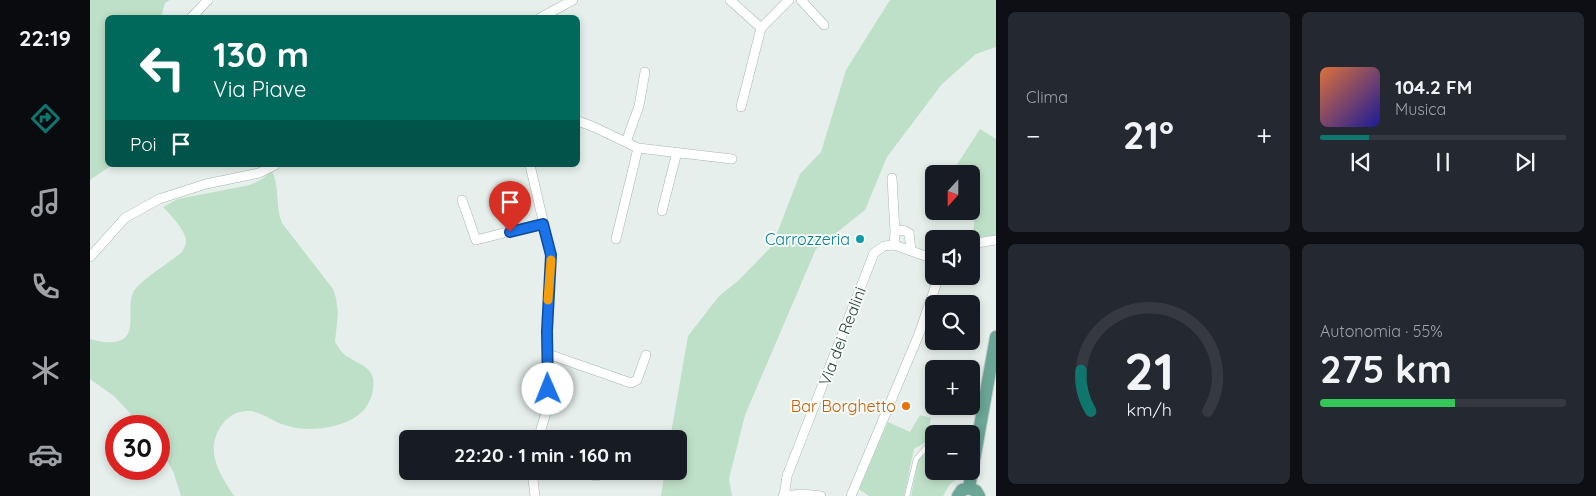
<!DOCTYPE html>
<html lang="it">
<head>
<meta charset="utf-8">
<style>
  :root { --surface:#171b24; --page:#242831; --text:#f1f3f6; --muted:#9ea1a6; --line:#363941; --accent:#0f766e }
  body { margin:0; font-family:Quicksand,sans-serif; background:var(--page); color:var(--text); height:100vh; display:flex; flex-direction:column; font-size:19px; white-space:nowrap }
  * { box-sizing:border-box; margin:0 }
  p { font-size:16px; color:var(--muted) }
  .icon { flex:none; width:28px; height:28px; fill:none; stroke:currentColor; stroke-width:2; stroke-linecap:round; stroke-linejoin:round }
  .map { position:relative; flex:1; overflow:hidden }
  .drawer { display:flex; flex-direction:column; gap:12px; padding:12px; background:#0d0f14; width:600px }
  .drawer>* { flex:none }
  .guide { position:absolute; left:15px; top:15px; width:475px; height:152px; border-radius:8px; box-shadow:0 2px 8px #0003; background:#00695c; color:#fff; overflow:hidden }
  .needle { width:32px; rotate:201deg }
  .fabs { position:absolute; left:835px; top:165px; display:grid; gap:10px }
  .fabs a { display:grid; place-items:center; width:55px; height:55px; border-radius:8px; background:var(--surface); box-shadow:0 2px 8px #0003; font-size:25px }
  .speed { position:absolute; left:15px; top:415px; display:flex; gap:10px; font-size:25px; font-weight:700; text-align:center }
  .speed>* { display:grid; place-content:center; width:65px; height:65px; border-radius:50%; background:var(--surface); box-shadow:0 2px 8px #0003; line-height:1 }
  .speed .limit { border:8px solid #d22; background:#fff; color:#111 }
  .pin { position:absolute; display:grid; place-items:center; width:42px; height:42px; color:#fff; margin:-51px -21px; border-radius:50% 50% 50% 0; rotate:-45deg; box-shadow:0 0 5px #0007 }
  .pin .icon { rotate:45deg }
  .me { position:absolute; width:55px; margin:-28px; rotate:359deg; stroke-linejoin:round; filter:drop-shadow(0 0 4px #0008) }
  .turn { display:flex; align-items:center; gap:18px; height:105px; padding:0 25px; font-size:22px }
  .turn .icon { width:65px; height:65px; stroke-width:2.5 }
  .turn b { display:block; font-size:35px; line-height:42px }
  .then { display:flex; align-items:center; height:48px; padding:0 25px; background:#0003; gap:10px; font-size:19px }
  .big { font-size:38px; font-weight:700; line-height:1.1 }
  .drawer .card { flex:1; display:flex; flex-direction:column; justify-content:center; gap:8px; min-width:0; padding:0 18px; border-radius:8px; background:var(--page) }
  .drawer .dial { align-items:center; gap:0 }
  .dial svg { height:130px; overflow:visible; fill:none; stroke:var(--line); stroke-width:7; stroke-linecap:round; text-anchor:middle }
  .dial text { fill:var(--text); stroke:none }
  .song { display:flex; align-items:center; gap:15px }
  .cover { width:60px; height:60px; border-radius:8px; background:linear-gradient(135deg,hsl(20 70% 55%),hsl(240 70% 35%)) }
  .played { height:5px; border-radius:2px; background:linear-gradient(90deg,var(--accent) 20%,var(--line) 20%) }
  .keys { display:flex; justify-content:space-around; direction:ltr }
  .heat { display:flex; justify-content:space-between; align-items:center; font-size:28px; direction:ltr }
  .charge { height:8px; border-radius:4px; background:linear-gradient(90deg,#34c759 55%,var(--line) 0) }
  .drawer .tiles { flex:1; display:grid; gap:12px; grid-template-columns:repeat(2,1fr) }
  .trip { position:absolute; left:309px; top:430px; width:288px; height:50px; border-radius:8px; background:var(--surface); box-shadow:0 2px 8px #0003; font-weight:700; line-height:50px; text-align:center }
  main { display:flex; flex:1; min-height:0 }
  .dock { display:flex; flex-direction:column; width:90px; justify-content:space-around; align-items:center; background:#090b0e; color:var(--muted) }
  .dock .icon { width:35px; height:35px }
  .dock .current { color:var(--accent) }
  .dock b { font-size:22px; color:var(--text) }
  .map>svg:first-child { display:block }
</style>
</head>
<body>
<main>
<nav class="dock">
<b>22:19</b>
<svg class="icon current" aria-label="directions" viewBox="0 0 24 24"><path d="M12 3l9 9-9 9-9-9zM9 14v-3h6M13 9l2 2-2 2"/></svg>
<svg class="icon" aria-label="music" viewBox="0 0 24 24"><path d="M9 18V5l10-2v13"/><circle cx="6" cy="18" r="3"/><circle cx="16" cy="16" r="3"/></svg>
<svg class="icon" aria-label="phone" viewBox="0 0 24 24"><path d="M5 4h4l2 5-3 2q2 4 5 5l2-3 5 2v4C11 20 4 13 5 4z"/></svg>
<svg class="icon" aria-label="climate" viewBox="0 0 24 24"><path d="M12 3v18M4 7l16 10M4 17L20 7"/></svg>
<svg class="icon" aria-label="car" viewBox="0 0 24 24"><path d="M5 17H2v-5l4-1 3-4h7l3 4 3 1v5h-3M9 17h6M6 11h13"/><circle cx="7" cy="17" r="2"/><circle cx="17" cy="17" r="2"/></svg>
</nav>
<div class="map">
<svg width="906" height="496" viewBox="0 0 906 496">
  <rect width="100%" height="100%" fill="#e6efeb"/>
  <path fill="#bfe0c8" d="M 0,0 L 80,0 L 75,3 L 71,17 L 18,18 L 18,165 L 22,165 L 0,180 Z
    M 800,0 L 906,0 L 906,47 L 886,54 L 852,84 L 797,157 L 775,210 L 726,249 L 655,415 L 639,479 L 642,496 L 571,496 L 575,471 L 588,471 L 588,439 L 580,439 L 598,336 L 629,296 L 648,281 L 682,246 L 710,174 L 731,152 L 756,70 Z
    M 890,129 L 906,139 L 906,236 L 883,237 L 885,212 L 881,209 L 881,174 L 865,174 L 866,166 Z
    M 182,171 C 190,187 185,206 192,223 L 243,289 L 246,298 L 248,313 L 245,342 C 248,346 250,351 254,354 C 263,362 280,365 283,378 C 285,389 281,401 274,410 C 256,429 218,433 195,425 C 183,422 172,412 160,411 C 135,409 119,437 125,459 C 128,472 137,485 144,496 L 91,496 L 83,471 L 69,447 L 69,426 L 52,426 L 24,396 L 0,379 L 0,339 C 8,341 14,343 23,342 C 53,340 32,304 46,288 C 56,277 80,262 92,252 C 94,248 96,245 96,240 C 95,230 80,214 73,207 L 88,199 L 160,185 L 172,179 Z
    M 830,415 L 841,418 L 836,442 L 824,449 L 814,496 L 779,496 L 769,489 L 798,422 L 820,432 Z
    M 839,452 L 844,452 L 844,471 L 875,471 L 874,475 L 860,484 L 853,496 L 821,496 L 828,461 L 830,457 Z"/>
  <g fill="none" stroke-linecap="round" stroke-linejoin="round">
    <g stroke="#a8b8b2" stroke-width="5.5">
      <path id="service" d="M 817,496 L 826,459 L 840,443 L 844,444"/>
    </g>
    <g stroke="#a8b8b2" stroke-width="10">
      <path id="minor" d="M 640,0 L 671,28
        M 711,0 L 734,25
        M 101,18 L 118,0
        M 450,18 L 483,0
        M 651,107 L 671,28 L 699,0
        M 488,121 L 504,127 L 548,148 L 642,159
        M 536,142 L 549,106 L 555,72
        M 440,165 L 461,255 L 457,331 L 459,403 L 448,439
        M 802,178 L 805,232
        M 372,200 L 386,240 L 453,223
        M 572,211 L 587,152
        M 526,239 L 548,148
        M 881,244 L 906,240
        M 804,245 L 805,232 C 810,229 814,230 819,233 L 821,250
        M 0,257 L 35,218 L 69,199 L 116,184 L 169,173 L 185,165
        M 458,354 L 541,383 L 547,380 L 556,355
        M 442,471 L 445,496
        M 483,471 L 507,476 L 508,471
        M 693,496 L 712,494 L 731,496
        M 694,496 L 697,476 L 784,253 L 794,246 L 804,245 L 844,259
        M 761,496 L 829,334 L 849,276"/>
    </g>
    <g stroke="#c2cac8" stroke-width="14">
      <path id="primary" d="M 879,488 L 906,337
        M 868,496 L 872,490 L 879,488 L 886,491 L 889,496"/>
    </g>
    <use href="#service" stroke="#fff" stroke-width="4.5"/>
    <use href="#minor" stroke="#fff" stroke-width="9"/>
    <use href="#primary" stroke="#6aa596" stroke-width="12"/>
  </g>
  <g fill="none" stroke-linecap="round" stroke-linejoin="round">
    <g stroke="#114b97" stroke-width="12">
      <path id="route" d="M 420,232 L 453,224 L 461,255 L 457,331 L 458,389"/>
    </g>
    <use href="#route" stroke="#1a73e8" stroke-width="9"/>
    <path stroke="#f59e0b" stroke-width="9" d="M 458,300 L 461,260"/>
  </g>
  <circle fill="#0f9aa8" stroke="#f7fbf9" stroke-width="2" cx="770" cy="239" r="5"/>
  <circle fill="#e8710a" stroke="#f7fbf9" stroke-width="2" cx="816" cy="406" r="5"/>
  <g text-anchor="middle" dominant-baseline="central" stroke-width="4" stroke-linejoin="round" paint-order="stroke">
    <g font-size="16" fill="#0d838f" stroke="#f7fbf9" text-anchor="end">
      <text x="760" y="239">Carrozzeria</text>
    </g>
    <g font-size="16" fill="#24423a" stroke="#f7fbf9">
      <text transform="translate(752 336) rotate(-69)">Via dei Realini</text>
    </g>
    <g font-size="16" fill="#c56008" stroke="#f7fbf9" text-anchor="end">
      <text x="806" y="406">Bar Borghetto</text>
    </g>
  </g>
</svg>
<div class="fabs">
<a><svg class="needle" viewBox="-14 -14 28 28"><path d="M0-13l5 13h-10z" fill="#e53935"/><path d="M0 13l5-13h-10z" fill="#9ea1a6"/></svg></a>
<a><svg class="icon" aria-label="sound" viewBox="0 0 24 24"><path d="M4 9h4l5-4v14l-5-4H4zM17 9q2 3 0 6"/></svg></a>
<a><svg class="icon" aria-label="search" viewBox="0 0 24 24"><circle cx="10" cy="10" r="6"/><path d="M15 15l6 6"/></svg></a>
<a>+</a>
<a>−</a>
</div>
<div class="speed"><div class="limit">30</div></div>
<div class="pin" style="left:420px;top:232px;background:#d93025"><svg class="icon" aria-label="arrive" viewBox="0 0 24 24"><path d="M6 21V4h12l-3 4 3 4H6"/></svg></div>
<svg class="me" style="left:458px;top:389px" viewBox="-20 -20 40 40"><circle r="19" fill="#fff"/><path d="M0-13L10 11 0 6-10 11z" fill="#1a73e8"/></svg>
<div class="trip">22:20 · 1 min · 160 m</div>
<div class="guide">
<div class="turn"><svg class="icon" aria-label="left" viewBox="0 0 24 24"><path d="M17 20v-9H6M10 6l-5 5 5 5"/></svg><div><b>130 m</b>Via Piave</div></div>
<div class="then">Poi<svg class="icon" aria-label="arrive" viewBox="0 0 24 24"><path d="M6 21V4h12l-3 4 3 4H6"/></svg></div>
</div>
</div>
<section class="drawer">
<div class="tiles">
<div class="card"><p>Clima</p>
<div class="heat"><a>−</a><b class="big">21°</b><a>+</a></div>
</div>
<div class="card">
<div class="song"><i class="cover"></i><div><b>104.2 FM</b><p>Musica</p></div></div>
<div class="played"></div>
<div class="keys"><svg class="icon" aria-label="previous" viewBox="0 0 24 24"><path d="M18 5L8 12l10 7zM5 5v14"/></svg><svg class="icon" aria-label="pause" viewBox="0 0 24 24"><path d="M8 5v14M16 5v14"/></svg><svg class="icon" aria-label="next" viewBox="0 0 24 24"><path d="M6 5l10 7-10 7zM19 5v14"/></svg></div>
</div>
<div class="card dial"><svg viewBox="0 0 100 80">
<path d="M14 69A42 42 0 1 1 86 69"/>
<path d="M14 69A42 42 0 0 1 8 44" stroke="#0f766e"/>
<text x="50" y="56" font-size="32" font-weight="700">21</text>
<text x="50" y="72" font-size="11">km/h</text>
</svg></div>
<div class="card"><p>Autonomia · 55%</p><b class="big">275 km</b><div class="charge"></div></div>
</div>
</section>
</main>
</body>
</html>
